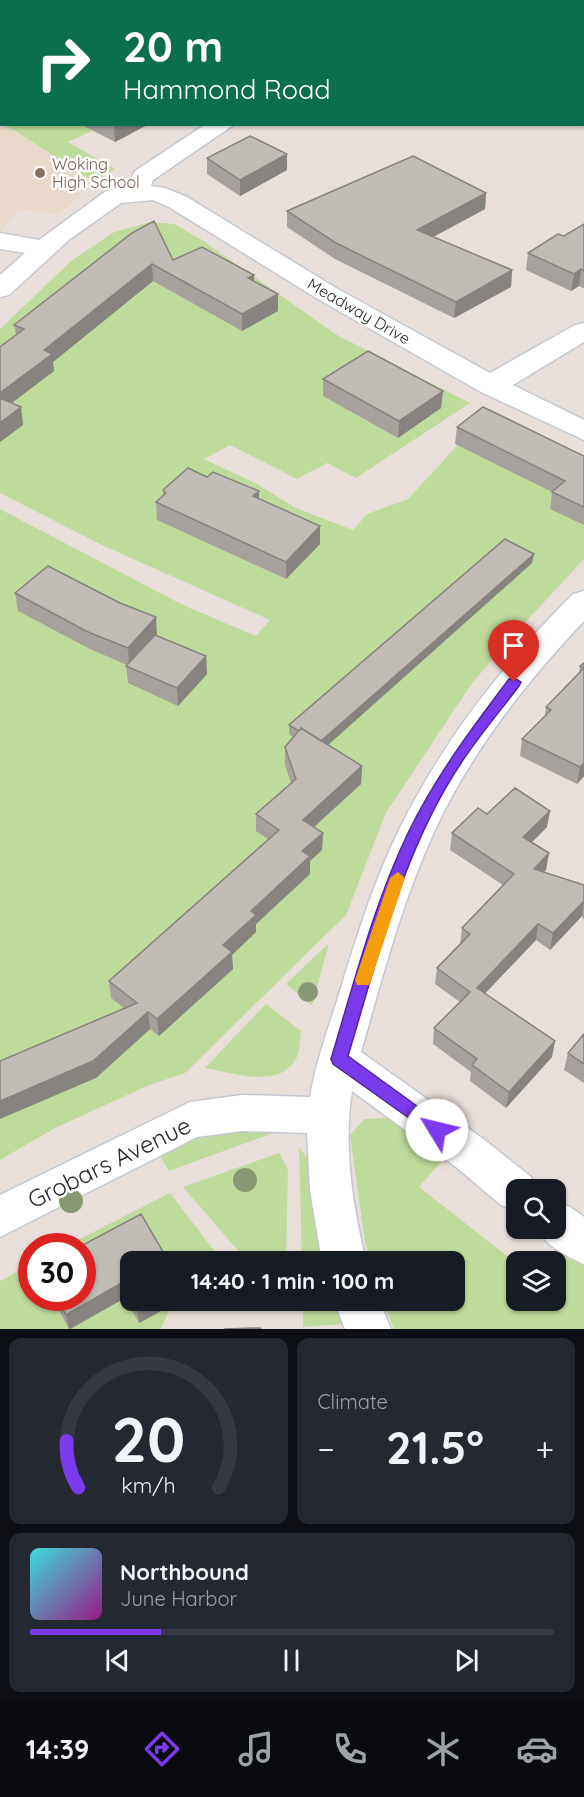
<!DOCTYPE html>
<html lang="en">
<head>
<meta charset="utf-8">
<style>
  :root { --surface:#171b24; --page:#242831; --text:#f1f3f6; --muted:#9ea1a6; --line:#363941; --accent:#7c3aed }
  body { margin:0; font-family:Quicksand,sans-serif; background:var(--page); color:var(--text); height:100vh; display:flex; flex-direction:column; font-size:22px; white-space:nowrap }
  * { box-sizing:border-box; margin:0 }
  p { font-size:20px; color:var(--muted) }
  .icon { flex:none; width:33px; height:33px; fill:none; stroke:currentColor; stroke-width:2; stroke-linecap:round; stroke-linejoin:round }
  .map { position:relative; height:1329px; overflow:hidden }
  .side { display:flex; flex-direction:column; gap:9px; padding:9px; background:#0d0f14; flex:1 }
  .side>* { flex:none }
  .hud { position:absolute; left:0px; top:0px; width:585px; height:126px; box-shadow:0 2px 4px #0004; background:#0b6e4f; color:#fff; overflow:hidden }
  .tools { position:absolute; left:506px; top:1179px; display:grid; gap:12px }
  .tools a { display:grid; place-items:center; width:60px; height:60px; border-radius:12px; background:var(--surface); box-shadow:0 2px 4px #0004; font-size:30px }
  .speed { position:absolute; left:18px; top:1233px; display:flex; gap:12px; font-size:30px; font-weight:700; text-align:center }
  .speed>* { display:grid; place-content:center; width:78px; height:78px; border-radius:50%; background:var(--surface); box-shadow:0 2px 4px #0004; line-height:1 }
  .speed .limit { border:9px solid #d22; background:#fff; color:#111 }
  .pin { position:absolute; display:grid; place-items:center; width:51px; height:51px; color:#fff; margin:-62px -26px; border-radius:50% 50% 50% 0; rotate:-45deg; box-shadow:0 0 6px #0007 }
  .pin .icon { rotate:45deg }
  .me { position:absolute; width:66px; margin:-33px; rotate:306deg; stroke-linejoin:round; filter:drop-shadow(0 0 4px #0008) }
  .turn { display:flex; align-items:center; gap:21px; height:126px; padding:0 24px; font-size:27px }
  .turn .icon { width:78px; height:78px; stroke-width:2.5 }
  .turn b { display:block; font-size:42px; line-height:51px }
  .big { font-size:45px; font-weight:700; line-height:1.1 }
  .side .card { flex:1; display:flex; flex-direction:column; justify-content:center; gap:9px; min-width:0; padding:0 21px; border-radius:12px; background:var(--page) }
  .side .dial { align-items:center; gap:0 }
  .dial svg { height:156px; overflow:visible; fill:none; stroke:var(--line); stroke-width:7; stroke-linecap:round; text-anchor:middle }
  .dial text { fill:var(--text); stroke:none }
  .song { display:flex; align-items:center; gap:18px }
  .cover { width:72px; height:72px; border-radius:9px; background:linear-gradient(135deg,hsl(180 70% 55%),hsl(310 70% 35%)) }
  .played { height:6px; border-radius:3px; background:linear-gradient(90deg,var(--accent) 25%,var(--line) 25%) }
  .keys { display:flex; justify-content:space-around; direction:ltr }
  .heat { display:flex; justify-content:space-between; align-items:center; font-size:33px; direction:ltr }
  .side .tiles { flex:1; display:grid; gap:9px; grid-template-columns:1fr 1fr }
  .card:last-child { grid-column:span 2 }
  .trip { position:absolute; left:120px; top:1251px; width:345px; height:60px; border-radius:12px; background:var(--surface); box-shadow:0 2px 4px #0004; font-weight:700; line-height:60px; text-align:center }
  .tabs { display:flex; height:96px; justify-content:space-around; align-items:center; background:#090b0e; color:var(--muted) }
  .tabs .icon { width:42px; height:42px }
  .tabs .active { color:var(--accent) }
  .tabs b { font-size:27px; color:var(--text) }
  .map>svg:first-child { display:block }
</style>
</head>
<body>
<div class="map">
<svg width="584" height="1329" viewBox="0 0 584 1329">
  <rect width="100%" height="100%" fill="#e9dfda"/>
  <path fill="#e9d9cb" d="M 0,121 L 2,124 L 6,125 L 94,182 L 59,215 L 20,209 L 0,232 Z"/>
  <path fill="#bfdb9b" d="M 6,125 L 113,125 L 131,134 L 122,139 L 100,127 L 68,142 L 115,169 L 94,182 Z
    M 150,222 L 174,224 L 202,240 L 337,335 L 470,403 L 356,478 L 327,463 L 297,479 L 230,445 L 204,459 L 257,484 L 296,508 L 353,530 L 367,514 L 408,499 L 491,409 L 584,457 L 584,559 L 517,631 L 473,682 L 456,707 L 386,813 L 346,915 L 185,1073 L 147,1086 L 55,1128 L 0,1160 L 0,509 L 183,605 L 256,636 L 270,620 L 102,545 L 0,493 L 0,329 L 71,261 L 114,232 Z
    M 329,943 L 312,1005 L 286,984 Z
    M 266,1004 L 301,1031 C 300,1038 300,1047 298,1054 C 285,1091 232,1073 205,1068 Z
    M 390,1118 L 447,1155 L 419,1187 L 516,1263 L 516,1300 L 555,1300 L 555,1262 L 545,1261 L 560,1243 L 584,1260 L 584,1329 L 394,1329 L 383,1301 L 454,1300 L 454,1262 L 371,1261 L 365,1242 L 350,1135 L 364,1119 Z
    M 257,1124 L 273,1133 L 169,1171 L 154,1147 L 214,1126 Z
    M 299,1147 L 311,1163 L 331,1261 L 302,1261 Z
    M 279,1153 L 288,1170 L 286,1261 L 247,1261 L 183,1187 Z
    M 170,1193 L 222,1261 L 130,1262 L 130,1300 L 180,1301 L 171,1306 L 161,1329 L 0,1329 L 0,1281 L 31,1264 L 32,1298 L 82,1298 L 82,1246 L 66,1246 Z
    M 303,1301 L 339,1301 L 344,1324 L 303,1327 Z"/>
  <g fill="none" stroke-linecap="round" stroke-linejoin="round">
    <g stroke="#c3c8d0" stroke-width="3">
      <path id="minor" d="M 472,0 L 494,0 L 471,2 Z
        M 206,124 L 235,124 L 153,180 L 151,186 L 165,188 L 187,197 L 336,288 L 490,373 L 575,325 L 584,323 L 584,342 L 513,385 L 584,420 L 584,440 L 481,392 L 318,299 L 169,207 L 153,200 L 121,203 L 70,239 L 9,295 L 0,297 L 0,275 L 25,253 L 0,249 L 0,233 L 39,240 L 106,191 L 126,188 L 135,171 Z
        M 584,591 L 584,621 C 525,683 470,754 434,832 C 402,902 382,978 361,1052 L 486,1141 L 531,1177 L 537,1190 L 516,1190 L 516,1211 L 501,1205 L 456,1167 L 352,1091 C 343,1147 353,1207 366,1262 L 322,1262 L 310,1190 L 307,1133 L 242,1131 L 197,1137 L 0,1237 L 0,1195 L 190,1102 L 242,1095 L 310,1097 C 316,1060 330,1024 341,988 C 357,935 374,881 399,830 C 442,742 503,664 573,594 Z
        M 555,1201 L 570,1207 L 584,1217 L 584,1264 C 568,1257 544,1245 537,1228 L 555,1228 Z
        M 334,1300 L 379,1300 L 391,1329 L 345,1329 Z"/>
    </g>
    <use href="#minor" fill="#fff" fill-rule="evenodd"/>
  </g>
  <g fill="#889873">
    <circle cx="308" cy="992" r="10"/>
    <circle cx="245" cy="1180" r="12"/>
    <circle cx="71" cy="1201" r="12"/>
  </g>
  <path fill="#a6a19d" d="M 0,0 L 2,2 L 2,32 L 0,31 Z
    M 80,124 L 149,124 L 115,142 Z
    M 207,158 L 287,170 L 240,196 L 207,174 Z
    M 486,193 L 485,209 L 433,237 L 512,270 L 511,287 L 454,318 L 335,259 L 287,227 L 287,211 Z
    M 584,224 L 584,288 L 583,288 L 579,286 L 571,291 L 526,270 L 528,253 L 564,236 Z
    M 132,233 L 173,260 L 254,275 L 254,281 L 278,311 L 242,331 L 153,281 L 53,362 L 54,371 L 11,403 L 21,407 L 23,425 L 0,442 L 16,335 L 14,325 Z
    M 323,379 L 443,391 L 441,408 L 398,438 L 323,396 Z
    M 457,427 L 584,456 L 584,525 L 550,509 L 552,492 L 455,444 Z
    M 207,477 L 259,491 L 259,499 L 320,544 L 286,579 L 157,520 L 156,502 L 163,496 L 163,490 Z
    M 534,554 L 532,563 L 328,745 L 362,766 L 361,784 L 314,827 L 323,833 L 322,850 L 310,861 L 310,874 L 256,924 L 256,932 L 232,955 L 233,969 L 159,1036 L 150,1029 L 96,1078 L 124,1008 L 111,998 L 109,981 L 268,839 L 256,831 L 256,814 L 291,783 L 285,765 L 285,747 L 293,737 L 289,734 L 289,725 Z
    M 15,593 L 157,634 L 156,635 L 206,656 L 207,674 L 178,706 L 128,683 L 126,666 L 127,665 L 90,649 L 18,611 Z
    M 584,663 L 584,776 L 577,784 L 520,756 L 522,739 L 545,716 L 546,707 L 579,673 L 580,666 Z
    M 487,814 L 547,827 L 532,842 L 549,853 L 546,870 L 544,872 L 584,885 L 584,920 L 582,916 L 550,950 L 536,940 L 485,993 L 555,1041 L 552,1057 L 506,1108 L 470,1081 L 471,1072 L 433,1044 L 434,1028 L 460,1002 L 435,984 L 437,968 L 460,944 L 462,928 L 503,885 L 450,850 L 452,833 Z
    M 584,1034 L 584,1083 L 564,1070 L 568,1053 Z
    M 130,1262 L 130,1300 L 181,1300 L 139,1323 L 125,1298 L 71,1329 L 69,1329 L 52,1298 L 82,1298 Z"/>
  <path fill="#87837f" d="M 374,0 L 404,0 L 401,2 L 371,2 Z
    M 117,124 L 149,124 L 115,142 L 114,126 Z
    M 287,154 L 287,170 L 240,196 L 240,180 Z
    M 486,193 L 485,209 L 416,246 L 417,230 Z
    M 152,264 L 153,281 L 53,362 L 54,371 L 0,412 L 0,393 L 44,350 Z
    M 581,269 L 579,286 L 571,291 L 574,274 Z
    M 512,270 L 511,287 L 454,318 L 456,302 Z
    M 254,275 L 254,292 L 248,278 Z
    M 278,294 L 278,311 L 242,331 L 242,314 Z
    M 443,391 L 441,408 L 398,438 L 399,421 Z
    M 21,407 L 23,425 L 0,442 L 0,423 Z
    M 259,491 L 259,508 L 253,496 Z
    M 320,526 L 320,544 L 286,579 L 286,562 Z
    M 534,554 L 532,563 L 319,753 L 319,743 Z
    M 156,617 L 157,634 L 129,665 L 128,648 Z
    M 206,656 L 207,674 L 178,706 L 177,688 Z
    M 584,763 L 584,776 L 577,784 L 580,767 Z
    M 362,766 L 361,784 L 303,837 L 303,820 Z
    M 550,811 L 547,827 L 520,854 L 523,837 Z
    M 323,833 L 322,850 L 310,861 L 310,874 L 256,924 L 256,932 L 232,955 L 233,969 L 159,1036 L 157,1019 L 223,945 L 251,911 L 302,851 Z
    M 549,853 L 546,870 L 531,885 L 534,869 Z
    M 584,901 L 582,916 L 550,950 L 553,933 Z
    M 538,924 L 536,940 L 475,1004 L 477,988 Z
    M 148,1012 L 150,1029 L 96,1078 L 0,1119 L 0,1101 Z
    M 555,1041 L 552,1057 L 506,1108 L 509,1092 Z
    M 123,1282 L 125,1298 L 69,1329 L 66,1315 Z
    M 151,1300 L 181,1300 L 139,1323 L 137,1308 Z"/>
  <path fill="#c1bbb6" stroke="#87837f" stroke-width="1.5" d="M 0,0 L 101,0 L 105,2 L 2,2 L 2,18 L 0,17 Z
    M 262,0 L 374,0 L 371,2 L 261,2 Z
    M 553,0 L 584,0 L 584,74 L 584,2 L 550,2 Z
    M 250,136 L 287,154 L 240,180 L 207,158 Z
    M 413,156 L 486,193 L 417,230 L 512,270 L 456,302 L 336,243 L 287,211 Z
    M 154,221 L 173,260 L 202,247 L 254,275 L 248,278 L 278,294 L 242,314 L 152,264 L 44,350 L 52,354 L 0,393 L 0,347 L 24,329 L 14,325 L 132,233 Z
    M 584,224 L 584,271 L 581,269 L 574,274 L 528,253 L 558,234 L 564,236 Z
    M 368,351 L 443,391 L 399,421 L 323,379 Z
    M 0,398 L 21,407 L 0,423 Z
    M 483,407 L 584,456 L 584,507 L 552,492 L 565,481 L 457,427 Z
    M 188,468 L 207,477 L 213,472 L 259,491 L 253,496 L 320,526 L 286,562 L 156,502 L 166,493 L 163,490 Z
    M 505,539 L 534,554 L 321,741 L 301,728 L 299,731 L 289,725 Z
    M 48,566 L 120,603 L 156,617 L 128,648 L 88,632 L 15,593 Z
    M 155,635 L 206,656 L 177,688 L 126,666 Z
    M 584,663 L 584,763 L 580,767 L 522,739 L 551,710 L 546,707 L 584,668 L 580,666 Z
    M 301,728 L 362,766 L 303,820 L 323,833 L 302,851 L 310,856 L 251,911 L 256,915 L 223,945 L 232,952 L 157,1019 L 148,1012 L 93,1061 L 0,1101 L 0,1061 L 137,1003 L 109,981 L 279,830 L 256,814 L 296,779 L 285,747 Z
    M 515,788 L 550,811 L 523,837 L 549,853 L 534,869 L 584,885 L 584,901 L 553,933 L 538,924 L 477,988 L 555,1041 L 509,1092 L 472,1065 L 477,1059 L 434,1028 L 470,992 L 437,968 L 470,934 L 462,928 L 514,874 L 452,833 L 478,808 L 487,814 Z
    M 584,1034 L 584,1064 L 568,1053 Z
    M 141,1214 L 169,1262 L 130,1262 L 130,1296 L 123,1282 L 66,1315 L 57,1298 L 82,1298 L 82,1246 L 81,1246 Z
    M 133,1300 L 151,1300 L 137,1308 Z
    M 260,1328 L 261,1329 L 224,1329 Z"/>
  <path fill="#7c3aed" stroke="#51269a" stroke-width="1.5" d="M 514,678 L 521,682 L 519,686 C 500,711 479,736 461,763 C 403,850 378,957 348,1056 L 443,1125 L 446,1130 L 443,1136 L 437,1138 L 333,1064 L 331,1059 C 354,983 374,903 409,831 C 436,776 472,728 509,679 Z"/>
  <path fill="#f59e0b" d="M 398,872 L 405,878 L 371,980 L 369,985 L 357,985 L 355,980 L 390,878 Z"/>
  <circle fill="#8d6e63" stroke="#fff" stroke-width="2" cx="40" cy="173" r="6"/>
  <g text-anchor="middle" dominant-baseline="central" stroke-width="5" stroke-linejoin="round" paint-order="stroke">
    <g font-size="16" fill="#785e54" stroke="#fff" text-anchor="start">
      <text x="52" y="164">Woking<tspan x="52" dy="18">High School</tspan></text>
    </g>
    <g font-size="16" fill="#282828" stroke="#fff">
      <text transform="translate(359 311) rotate(30)">Meadway Drive</text>
    </g>
    <g font-size="24" fill="#282828" stroke="#fff">
      <text transform="translate(109 1162) rotate(-26)">Grobars Avenue</text>
    </g>
  </g>
</svg>
<div class="tools">
<a><svg class="icon" aria-label="search" viewBox="0 0 24 24"><circle cx="10" cy="10" r="6"/><path d="M15 15l6 6"/></svg></a>
<a><svg class="icon" aria-label="layers" viewBox="0 0 24 24"><path d="M12 4l9 5-9 5-9-5zM3 14l9 5 9-5"/></svg></a>
</div>
<div class="speed"><div class="limit">30</div></div>
<div class="pin" style="left:514px;top:682px;background:#d93025"><svg class="icon" aria-label="arrive" viewBox="0 0 24 24"><path d="M6 21V4h12l-3 4 3 4H6"/></svg></div>
<svg class="me" style="left:437px;top:1130px" viewBox="-20 -20 40 40"><circle r="19" fill="#fff"/><path d="M0-13L10 11 0 6-10 11z" fill="#7c3aed"/></svg>
<div class="trip">14:40 · 1 min · 100 m</div>
<div class="hud">
<div class="turn"><svg class="icon" aria-label="right" viewBox="0 0 24 24"><path d="M7 20v-9h11M14 6l5 5-5 5"/></svg><div><b>20 m</b>Hammond Road</div></div>
</div>
</div>
<section class="side">
<div class="tiles">
<div class="card dial"><svg viewBox="0 0 100 80">
<path d="M14 69A42 42 0 1 1 86 69"/>
<path d="M14 69A42 42 0 0 1 8 45" stroke="#7c3aed"/>
<text x="50" y="56" font-size="32" font-weight="700">20</text>
<text x="50" y="72" font-size="11">km/h</text>
</svg></div>
<div class="card"><p>Climate</p>
<div class="heat"><a>−</a><b class="big">21.5°</b><a>+</a></div>
</div>
<div class="card">
<div class="song"><i class="cover"></i><div><b>Northbound</b><p>June Harbor</p></div></div>
<div class="played"></div>
<div class="keys"><svg class="icon" aria-label="previous" viewBox="0 0 24 24"><path d="M18 5L8 12l10 7zM5 5v14"/></svg><svg class="icon" aria-label="pause" viewBox="0 0 24 24"><path d="M8 5v14M16 5v14"/></svg><svg class="icon" aria-label="next" viewBox="0 0 24 24"><path d="M6 5l10 7-10 7zM19 5v14"/></svg></div>
</div>
</div>
</section>
<nav class="tabs">
<b>14:39</b>
<svg class="icon active" aria-label="directions" viewBox="0 0 24 24"><path d="M12 3l9 9-9 9-9-9zM9 14v-3h6M13 9l2 2-2 2"/></svg>
<svg class="icon" aria-label="music" viewBox="0 0 24 24"><path d="M9 18V5l10-2v13"/><circle cx="6" cy="18" r="3"/><circle cx="16" cy="16" r="3"/></svg>
<svg class="icon" aria-label="phone" viewBox="0 0 24 24"><path d="M5 4h4l2 5-3 2q2 4 5 5l2-3 5 2v4C11 20 4 13 5 4z"/></svg>
<svg class="icon" aria-label="climate" viewBox="0 0 24 24"><path d="M12 3v18M4 7l16 10M4 17L20 7"/></svg>
<svg class="icon" aria-label="car" viewBox="0 0 24 24"><path d="M5 17H2v-5l4-1 3-4h7l3 4 3 1v5h-3M9 17h6M6 11h13"/><circle cx="7" cy="17" r="2"/><circle cx="17" cy="17" r="2"/></svg>
</nav>
</body>
</html>
